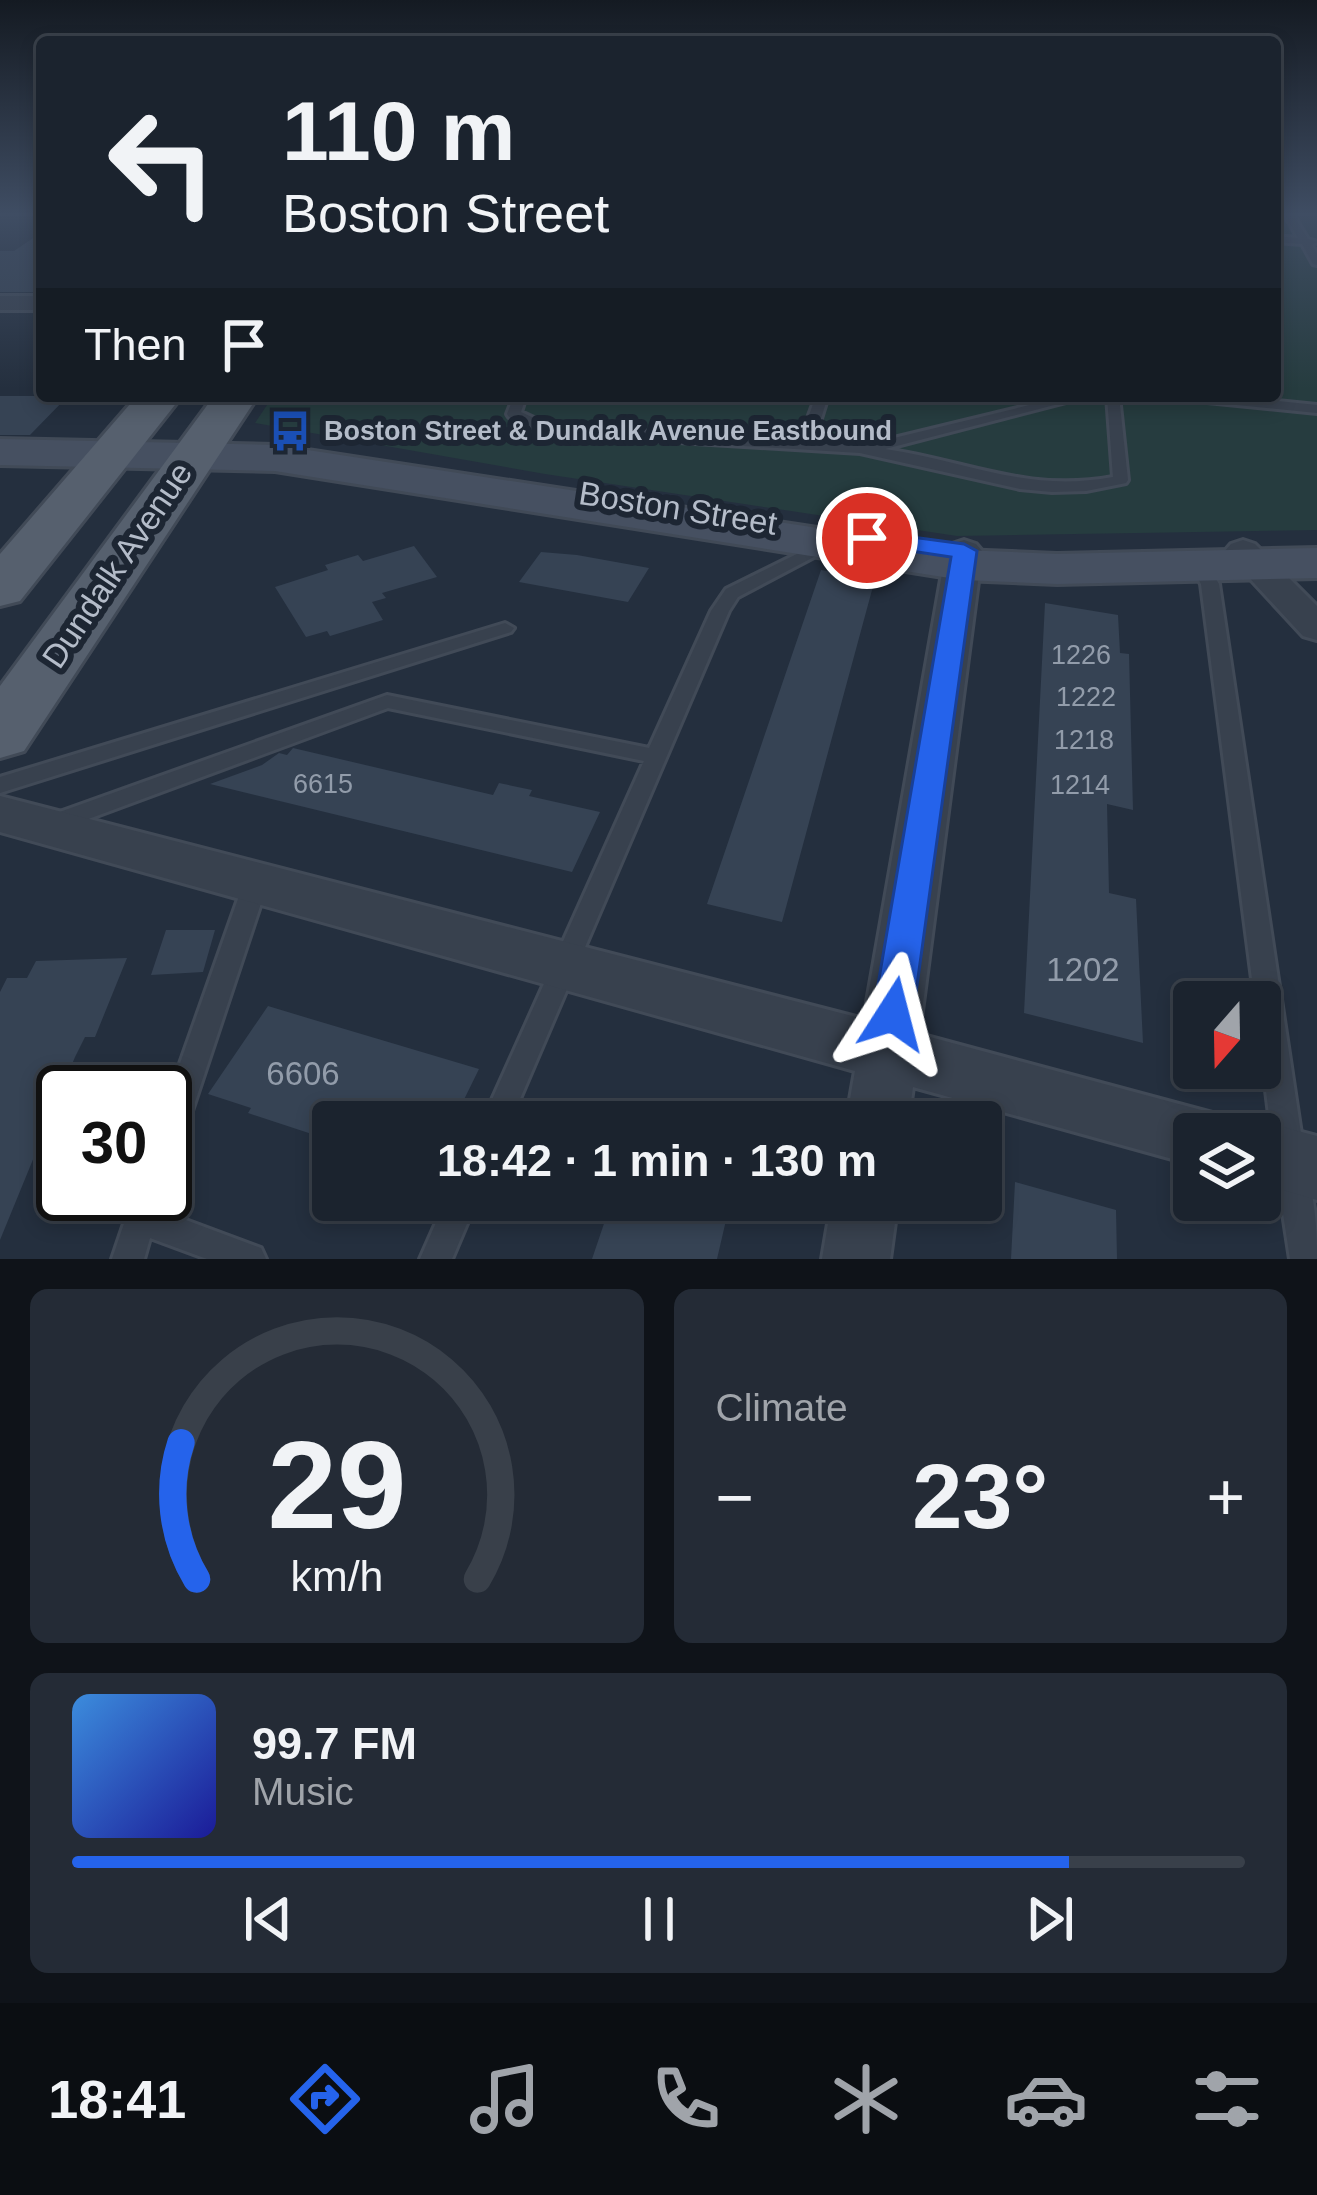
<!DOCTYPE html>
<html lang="en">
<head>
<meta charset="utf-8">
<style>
  :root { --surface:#1b232e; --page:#242b36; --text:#f1f3f6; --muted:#a0a4aa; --line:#39404a; --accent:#2563eb }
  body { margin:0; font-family:Arial,sans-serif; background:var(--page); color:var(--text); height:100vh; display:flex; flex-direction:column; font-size:45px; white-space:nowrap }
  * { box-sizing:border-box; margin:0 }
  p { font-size:39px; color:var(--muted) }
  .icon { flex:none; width:66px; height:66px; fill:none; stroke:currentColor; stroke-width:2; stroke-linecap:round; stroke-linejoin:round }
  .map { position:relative; height:1259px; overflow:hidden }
  .drawer { display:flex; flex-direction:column; gap:30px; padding:30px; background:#0f1319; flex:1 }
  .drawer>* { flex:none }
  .banner { position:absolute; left:36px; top:36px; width:1245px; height:366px; border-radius:12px; box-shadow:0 6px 18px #0003,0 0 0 3px var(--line); background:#1b232e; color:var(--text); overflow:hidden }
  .needle { width:78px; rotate:200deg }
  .buttons { position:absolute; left:1173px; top:981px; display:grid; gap:24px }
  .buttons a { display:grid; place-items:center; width:108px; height:108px; border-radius:12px; background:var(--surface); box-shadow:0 6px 18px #0003,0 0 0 3px var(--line); font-size:60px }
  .speed { position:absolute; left:36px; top:1065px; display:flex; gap:24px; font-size:60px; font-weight:700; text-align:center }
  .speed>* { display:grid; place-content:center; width:156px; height:156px; border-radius:50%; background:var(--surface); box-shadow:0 6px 18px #0003,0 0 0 3px var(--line); line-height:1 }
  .speed .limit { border:6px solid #111; border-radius:18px; background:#fff; color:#111 }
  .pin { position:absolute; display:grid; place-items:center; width:102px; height:102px; color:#fff; margin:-51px; border:6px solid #fff; border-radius:50%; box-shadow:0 3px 12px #0007 }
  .me { position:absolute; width:132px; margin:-66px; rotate:9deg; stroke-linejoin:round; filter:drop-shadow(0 0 9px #0008) }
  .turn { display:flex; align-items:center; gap:42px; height:252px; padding:0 48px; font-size:54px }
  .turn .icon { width:156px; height:156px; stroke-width:2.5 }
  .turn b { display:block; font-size:84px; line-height:102px }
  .then { display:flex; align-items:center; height:114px; padding:0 48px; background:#0003; gap:24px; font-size:45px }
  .big { font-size:90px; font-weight:700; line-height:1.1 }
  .drawer .tile { flex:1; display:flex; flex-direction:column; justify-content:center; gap:18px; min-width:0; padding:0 42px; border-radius:18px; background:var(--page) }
  .drawer .dial { align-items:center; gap:0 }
  .dial svg { height:312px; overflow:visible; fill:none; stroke:var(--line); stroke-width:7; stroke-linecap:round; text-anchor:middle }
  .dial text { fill:var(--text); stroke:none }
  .song { display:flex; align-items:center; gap:36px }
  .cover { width:144px; height:144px; border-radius:18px; background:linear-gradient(135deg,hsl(210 70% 55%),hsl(240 70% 35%)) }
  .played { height:12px; border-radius:6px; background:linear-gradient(90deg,var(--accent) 85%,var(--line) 85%) }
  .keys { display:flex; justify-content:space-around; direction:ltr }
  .heat { display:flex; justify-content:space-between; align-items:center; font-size:66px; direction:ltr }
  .drawer .tiles { flex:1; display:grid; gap:30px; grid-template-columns:1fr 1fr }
  .tile:last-child { grid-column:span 2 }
  .trip { position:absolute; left:312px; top:1101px; width:690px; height:120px; border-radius:12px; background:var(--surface); box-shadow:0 6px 18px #0003,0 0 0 3px var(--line); font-weight:700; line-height:120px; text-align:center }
  .tab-bar { display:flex; height:192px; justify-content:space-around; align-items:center; background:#0b0e12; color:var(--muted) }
  .tab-bar .icon { width:84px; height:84px }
  .tab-bar .current { color:var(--accent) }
  .tab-bar b { font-size:54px; color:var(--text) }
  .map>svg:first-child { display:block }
</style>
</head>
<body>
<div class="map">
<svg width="1317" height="1259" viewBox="0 0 1317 1259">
  <rect width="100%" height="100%" fill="#242f3e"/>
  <path fill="#263c3f" d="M 1275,213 L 1317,213 L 1317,530 L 957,536 L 545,474 L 255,423 L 273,396 L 1275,396 Z"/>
  <path fill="#364354" d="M 42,232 L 42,292 L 0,292 L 0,251 L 14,251 Z
    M 0,396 L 68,396 L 30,435 L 0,435 Z
    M 414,546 L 437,577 L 382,593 L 386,598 L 372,602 L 383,620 L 330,636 L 327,631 L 306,637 L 275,587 L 328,570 L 325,565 L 358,555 L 363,561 Z
    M 541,552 L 577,555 L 649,568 L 628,602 L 519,582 Z
    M 821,570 L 875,579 L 782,922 L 707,904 Z
    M 1045,603 L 1118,615 L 1120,653 L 1129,654 L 1133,810 L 1107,804 L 1109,893 L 1136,899 L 1143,1043 L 1024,1013 Z
    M 293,748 L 493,795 L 499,783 L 532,790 L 529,796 L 600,812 L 572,872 L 210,784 L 262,765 L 279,753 L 287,755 Z
    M 166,930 L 215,930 L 203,972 L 151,975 Z
    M 127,958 L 95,1037 L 85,1037 L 75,1057 L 0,1240 L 0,992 L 7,978 L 27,978 L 36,961 Z
    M 268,1006 L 311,1019 L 479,1069 L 453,1122 L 333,1122 L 333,1141 L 248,1113 L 251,1108 L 208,1094 Z
    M 1015,1182 L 1116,1210 L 1117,1259 L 1011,1259 Z
    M 612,1200 L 707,1200 L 704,1210 L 727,1216 L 717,1259 L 592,1259 Z"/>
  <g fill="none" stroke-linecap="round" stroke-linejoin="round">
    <g stroke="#414a57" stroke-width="6">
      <path id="lane" d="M 1284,213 L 1292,213 L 1308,239 L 1317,242 L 1312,245 L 1317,254 L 1317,265 L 1313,264 L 1302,244 L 1275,242 L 1275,236 L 1298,238 Z
        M 514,396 L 526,396 L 521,412 L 551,426 L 800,440 L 816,396 L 828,396 L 814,441 L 865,445 L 1067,396 L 1089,396 L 885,449 C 968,461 1026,493 1113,477 L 1107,396 L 1119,396 L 1128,480 L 1126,483 L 1086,491 L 1052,492 L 1020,489 L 860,453 L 548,434 L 509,417 L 507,414 Z
        M 1181,396 L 1226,396 L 1317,405 L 1317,413 L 1187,400 Z
        M 823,541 L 831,546 L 829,549 L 738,597 L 729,611 L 510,1122 L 482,1122 L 644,761 L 388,708 L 56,831 L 48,833 L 40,831 L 37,825 L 40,819 L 387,695 L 649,748 L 711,611 L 726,589 Z
        M 1199,561 L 1205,562 L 1219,584 L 1303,1147 L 1298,1157 L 1293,1159 L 1303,1164 C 1315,1193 1317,1228 1317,1259 L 1290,1259 L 1277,1174 L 1281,1164 L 1287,1161 L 1278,1157 L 1273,1147 L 1260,1042 L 1260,1002 L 1255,1002 L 1201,584 L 1191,566 Z
        M 505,623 L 514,628 L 511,632 L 0,793 L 0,777 Z
        M 256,873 L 264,875 L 268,882 L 180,1147 L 175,1157 L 165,1161 L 165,1106 L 244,882 L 248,875 Z
        M 134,1194 L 164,1194 L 159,1210 L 261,1248 L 266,1259 L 207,1259 L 150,1238 L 144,1259 L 112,1259 Z
        M 446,1200 L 477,1200 L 452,1259 L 420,1259 Z"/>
    </g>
    <g stroke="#414a57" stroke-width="6">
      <path id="street" d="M 0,296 L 42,296 L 42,310 L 0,310 Z
        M 964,540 L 976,544 L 982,551 L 919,1034 L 1216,1114 L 1225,1134 L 1194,1134 L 1194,1165 L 913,1087 L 908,1122 L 846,1122 L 855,1071 L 0,832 L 0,796 L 864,1019 L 946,551 L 952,544 Z
        M 1243,540 L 1255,544 L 1317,606 L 1317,640 L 1303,636 L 1231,558 L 1225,551 L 1231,544 Z
        M 1260,1121 L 1317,1136 L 1317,1200 L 1260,1183 L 1260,1134 L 1236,1134 Z
        M 832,1200 L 898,1200 L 890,1259 L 822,1259 Z"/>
    </g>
    <g stroke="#414a57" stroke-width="6">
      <path id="secondary" d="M 0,439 L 275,445 L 962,550 L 1057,554 L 1317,548 L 1317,578 L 1057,584 L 962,580 L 275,471 L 0,465 Z"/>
    </g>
    <g stroke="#414a57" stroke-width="6">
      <path id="primary" d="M 137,396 L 182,396 L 20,601 L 0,606 L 0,554 Z
        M 214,396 L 258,396 L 24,751 L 0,758 L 0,686 Z"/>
    </g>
    <use href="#lane" fill="#38414e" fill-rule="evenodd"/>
    <use href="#street" fill="#38414e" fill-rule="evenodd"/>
    <use href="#secondary" fill="#465061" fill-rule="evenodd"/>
    <use href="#primary" fill="#56606e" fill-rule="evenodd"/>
  </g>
  <linearGradient id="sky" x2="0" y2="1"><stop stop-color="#141a22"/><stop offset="0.55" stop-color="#3f4d63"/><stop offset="1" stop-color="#3f4d63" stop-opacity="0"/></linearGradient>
  <rect width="1317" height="389" fill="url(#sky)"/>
  <path fill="#2563eb" stroke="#184099" stroke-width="3" d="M 867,531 L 964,544 L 977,551 L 913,1014 L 908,1027 L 893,1032 L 879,1027 L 873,1014 L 951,557 L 858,543 L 855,538 Z"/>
  <defs>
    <g id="bus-bare" transform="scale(3.24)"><path d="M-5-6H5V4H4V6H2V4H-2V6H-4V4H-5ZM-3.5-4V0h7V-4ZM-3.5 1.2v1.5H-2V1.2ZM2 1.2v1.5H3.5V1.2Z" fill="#1a4fb4" stroke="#1d2633" stroke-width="2.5" paint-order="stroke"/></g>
  </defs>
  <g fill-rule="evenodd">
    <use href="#bus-bare" x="290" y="431"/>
  </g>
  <g text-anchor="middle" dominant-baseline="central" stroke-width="12" stroke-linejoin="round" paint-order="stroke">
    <g font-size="27" font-weight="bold" fill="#b4bcc9" stroke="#1d2633" text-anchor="start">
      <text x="324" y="431">Boston Street &amp; Dundalk Avenue Eastbound</text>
    </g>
    <g font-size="27" fill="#929caa">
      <text x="1081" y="655">1226</text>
      <text x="1086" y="697">1222</text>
      <text x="1084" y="740">1218</text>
      <text x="323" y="784">6615</text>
      <text x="1080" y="785">1214</text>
    </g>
    <g font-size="33" fill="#b4bcc9" stroke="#1d2633">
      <text transform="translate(678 508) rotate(9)">Boston Street</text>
      <text transform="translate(117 565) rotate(-56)">Dundalk Avenue</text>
    </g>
    <g font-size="33" fill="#929caa">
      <text x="1083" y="969">1202</text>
      <text x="303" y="1073">6606</text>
    </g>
  </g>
</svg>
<div class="buttons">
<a><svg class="needle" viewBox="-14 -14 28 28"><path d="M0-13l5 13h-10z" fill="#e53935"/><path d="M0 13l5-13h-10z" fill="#a0a4aa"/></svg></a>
<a><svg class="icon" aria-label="layers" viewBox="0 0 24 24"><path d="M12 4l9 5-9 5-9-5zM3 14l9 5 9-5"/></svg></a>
</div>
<div class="speed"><div class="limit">30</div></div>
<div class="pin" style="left:867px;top:538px;background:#d93025"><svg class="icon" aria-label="arrive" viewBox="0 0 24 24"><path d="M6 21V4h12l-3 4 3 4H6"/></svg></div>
<svg class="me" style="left:893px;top:1014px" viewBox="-20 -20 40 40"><path d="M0-17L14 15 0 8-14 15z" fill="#2563eb" stroke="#fff" stroke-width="4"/></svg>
<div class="trip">18:42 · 1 min · 130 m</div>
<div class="banner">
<div class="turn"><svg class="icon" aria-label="left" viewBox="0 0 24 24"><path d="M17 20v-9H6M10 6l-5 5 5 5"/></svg><div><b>110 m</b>Boston Street</div></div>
<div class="then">Then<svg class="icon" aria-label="arrive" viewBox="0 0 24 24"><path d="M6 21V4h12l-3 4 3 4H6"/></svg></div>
</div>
</div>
<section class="drawer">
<div class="tiles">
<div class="tile dial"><svg viewBox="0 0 100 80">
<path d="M14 69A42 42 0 1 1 86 69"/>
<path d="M14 69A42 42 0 0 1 10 34" stroke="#2563eb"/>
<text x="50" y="56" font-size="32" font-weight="700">29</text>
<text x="50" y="72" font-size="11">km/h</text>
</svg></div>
<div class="tile"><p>Climate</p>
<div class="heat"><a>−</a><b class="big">23°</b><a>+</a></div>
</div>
<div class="tile">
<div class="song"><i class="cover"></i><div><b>99.7 FM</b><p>Music</p></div></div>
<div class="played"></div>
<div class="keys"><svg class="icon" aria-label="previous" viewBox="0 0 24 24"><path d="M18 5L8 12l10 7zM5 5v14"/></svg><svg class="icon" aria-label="pause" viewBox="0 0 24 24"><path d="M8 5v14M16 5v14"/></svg><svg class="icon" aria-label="next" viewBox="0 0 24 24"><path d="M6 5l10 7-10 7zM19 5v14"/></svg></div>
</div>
</div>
</section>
<nav class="tab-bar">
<b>18:41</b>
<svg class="icon current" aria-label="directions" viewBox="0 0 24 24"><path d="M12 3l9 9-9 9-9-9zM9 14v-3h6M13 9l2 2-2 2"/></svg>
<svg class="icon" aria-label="music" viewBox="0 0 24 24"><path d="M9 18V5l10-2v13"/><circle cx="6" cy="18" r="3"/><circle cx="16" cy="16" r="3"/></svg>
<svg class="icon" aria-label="phone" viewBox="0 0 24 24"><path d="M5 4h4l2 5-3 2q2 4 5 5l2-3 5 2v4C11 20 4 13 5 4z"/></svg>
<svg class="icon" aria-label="climate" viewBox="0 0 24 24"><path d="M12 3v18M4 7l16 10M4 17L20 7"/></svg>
<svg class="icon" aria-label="car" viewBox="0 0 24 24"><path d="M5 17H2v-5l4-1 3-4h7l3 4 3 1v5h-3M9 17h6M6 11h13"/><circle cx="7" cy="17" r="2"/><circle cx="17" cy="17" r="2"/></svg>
<svg class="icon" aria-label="filters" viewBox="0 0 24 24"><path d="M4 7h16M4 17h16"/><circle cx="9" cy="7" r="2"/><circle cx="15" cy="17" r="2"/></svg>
</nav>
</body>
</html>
